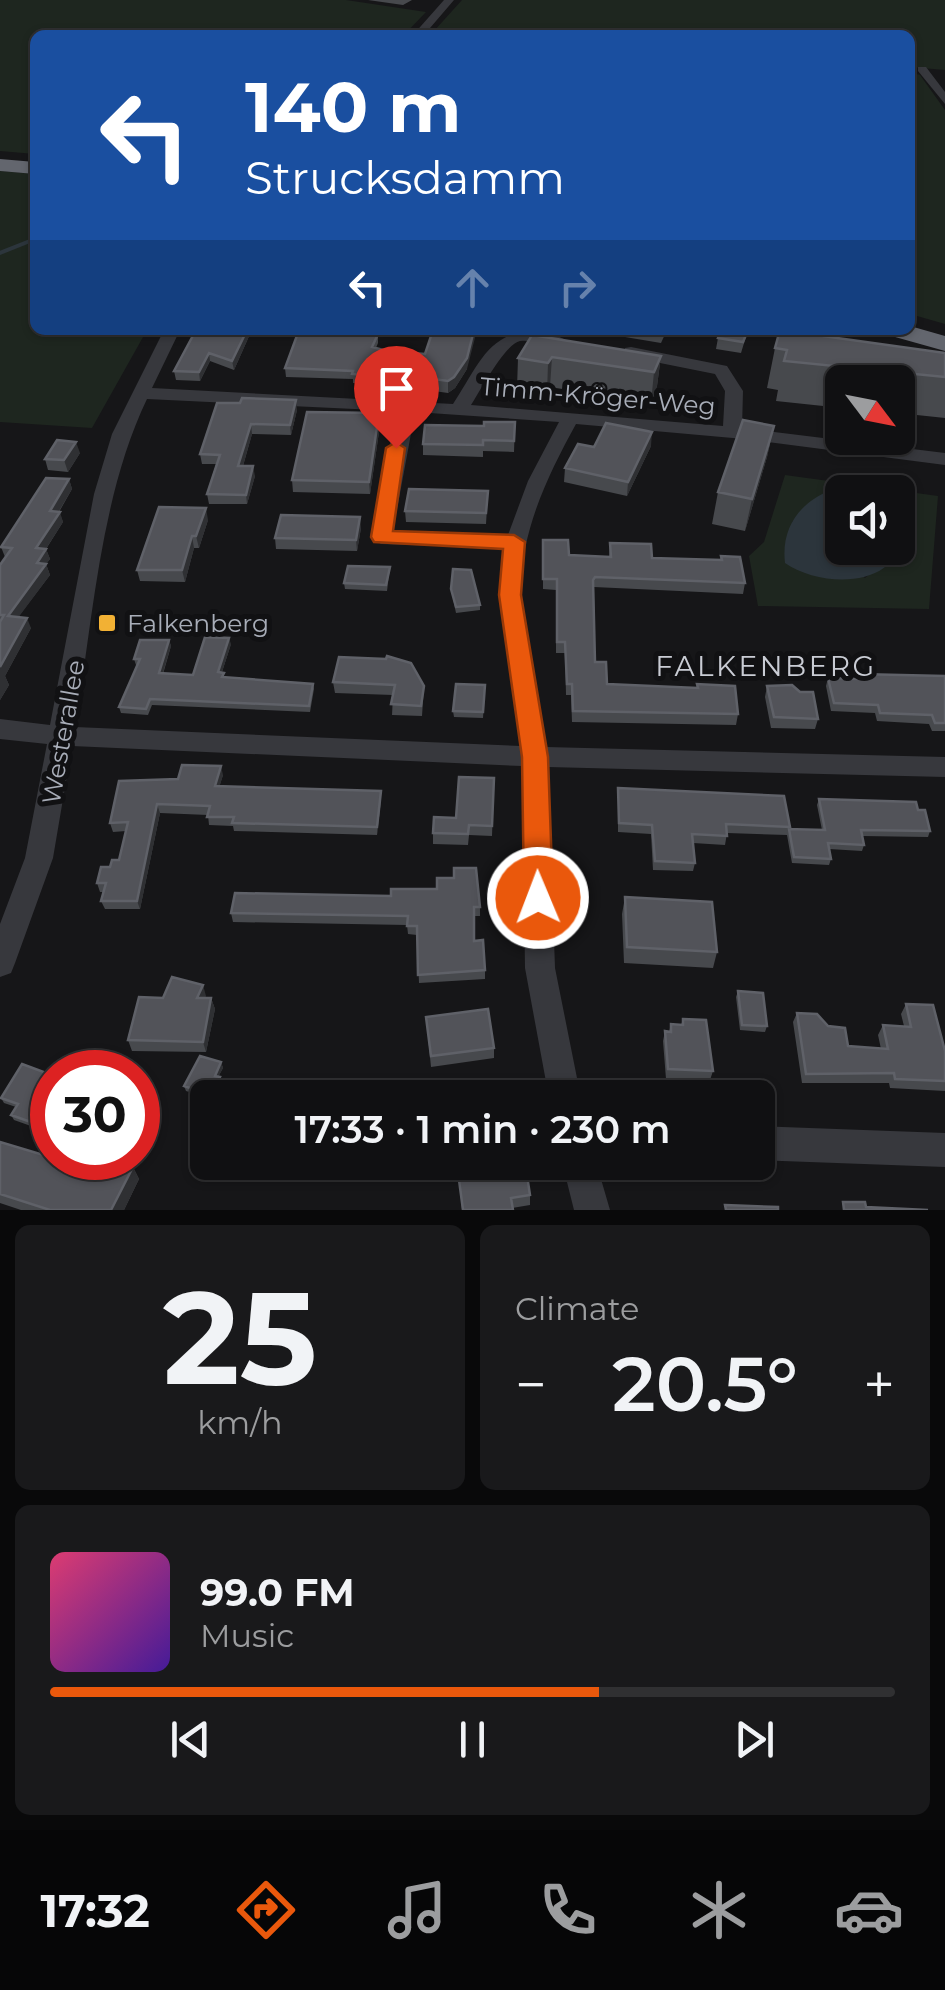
<!DOCTYPE html>
<html lang="en">
<head>
<meta charset="utf-8">
<style>
  :root { --surface:#101012; --page:#19191b; --text:#f1f3f6; --muted:#9c9d9f; --line:#303032; --accent:#ea580c }
  body { margin:0; font-family:Montserrat,sans-serif; background:var(--page); color:var(--text); height:100vh; display:flex; flex-direction:column; font-size:38px; white-space:nowrap }
  * { box-sizing:border-box; margin:0 }
  p { font-size:32px; color:var(--muted) }
  .icon { flex:none; width:55px; height:55px; fill:none; stroke:currentColor; stroke-width:2; stroke-linecap:round; stroke-linejoin:round }
  .map { position:relative; height:1210px; overflow:hidden }
  .panel { display:flex; flex-direction:column; gap:15px; padding:15px; background:#09090a; flex:1 }
  .panel>* { flex:none }
  .hud { position:absolute; left:30px; top:30px; width:885px; height:305px; border-radius:15px; box-shadow:0 2px 8px #0004,0 0 0 2px var(--line); background:#1a4fa0; color:#fff; overflow:hidden }
  .needle { width:65px; rotate:122deg }
  .fabs { position:absolute; left:825px; top:365px; display:grid; gap:20px }
  .fabs a { display:grid; place-items:center; width:90px; height:90px; border-radius:15px; background:var(--surface); box-shadow:0 2px 8px #0004,0 0 0 2px var(--line); font-size:50px }
  .speed { position:absolute; left:30px; top:1050px; display:flex; gap:20px; font-size:50px; font-weight:700; text-align:center }
  .speed>* { display:grid; place-content:center; width:130px; height:130px; border-radius:50%; background:var(--surface); box-shadow:0 2px 8px #0004,0 0 0 2px var(--line); line-height:1 }
  .speed .limit { border:15px solid #d22; background:#fff; color:#111 }
  .pin { position:absolute; display:grid; place-items:center; width:85px; height:85px; color:#fff; margin:-102px -42px; border-radius:50% 50% 50% 0; rotate:-45deg; box-shadow:0 0 10px #0007 }
  .pin .icon { rotate:45deg }
  .me { position:absolute; width:110px; margin:-55px; rotate:359deg; stroke-linejoin:round; filter:drop-shadow(0 0 8px #0008) }
  .turn { display:flex; align-items:center; gap:35px; height:210px; padding:0 50px; font-size:45px }
  .turn .icon { width:130px; height:130px; stroke-width:2.5 }
  .turn b { display:block; font-size:70px; line-height:85px }
  .lanes { display:flex; align-items:center; height:95px; padding:0 50px; background:#0003; justify-content:center; gap:50px; direction:ltr }
  .lanes .off { opacity:.35 }
  .big { font-size:75px; font-weight:600; line-height:1.1 }
  .panel .tile { flex:1; display:flex; flex-direction:column; justify-content:center; gap:15px; min-width:0; padding:0 35px; border-radius:15px; background:var(--page) }
  .panel .dial { align-items:center; gap:0 }
  .dial b { font-size:130px; line-height:1 }
  .song { display:flex; align-items:center; gap:30px }
  .cover { width:120px; height:120px; border-radius:15px; background:linear-gradient(135deg,hsl(340 70% 55%),hsl(260 70% 35%)) }
  .played { height:10px; border-radius:5px; background:linear-gradient(90deg,var(--accent) 65%,var(--line) 65%) }
  .keys { display:flex; justify-content:space-around; direction:ltr }
  .heat { display:flex; justify-content:space-between; align-items:center; font-size:55px; direction:ltr }
  .panel .tiles { flex:1; display:grid; gap:15px; grid-template-columns:1fr 1fr }
  .tile:last-child { grid-column:span 2 }
  .trip { position:absolute; left:190px; top:1080px; width:585px; height:100px; border-radius:15px; background:var(--surface); box-shadow:0 2px 8px #0004,0 0 0 2px var(--line); font-weight:600; line-height:100px; text-align:center }
  .menu { display:flex; height:160px; justify-content:space-around; align-items:center; background:#060607; color:var(--muted) }
  .menu .icon { width:70px; height:70px }
  .menu .selected { color:var(--accent) }
  .menu b { font-size:45px; color:var(--text) }
  .map>svg:first-child { display:block }
</style>
</head>
<body>
<div class="map">
<svg width="945" height="1210" viewBox="0 0 945 1210">
  <rect width="100%" height="100%" fill="#161618"/>
  <path fill="#1e261f" fill-rule="evenodd" d="M 0,0 L 346,0 L 426,12 L 404,35 L 35,35 L 35,154 L 0,151 Z
    M 462,0 L 945,0 L 945,70 L 910,67 L 910,35 L 434,31 Z
    M 910,72 L 920,75 L 945,110 L 945,324 L 910,314 Z
    M 0,171 L 35,174 L 35,330 L 147,330 L 92,428 L 0,422 Z
    M 785,475 L 938,496 L 929,609 L 758,606 L 749,556 L 764,542 ZM 831,490 L 898,492 C 898,548 913,539 865,578 L 792,522 Z"/>
  <path fill="#2c353c" d="M 831,490 L 858,492 L 842,492 L 842,548 L 898,548 L 898,519 L 903,529 C 902,589 823,589 785,563 C 781,528 799,503 831,490 Z"/>
  <g fill="none" stroke-linecap="round" stroke-linejoin="round">
    <path stroke="#2c353c" stroke-width="4" d="M 0,253 L 35,239"/>
    <path fill="#37383d" fill-rule="evenodd" d="M 444,0 L 454,0 L 424,35 L 413,35 Z
      M 918,67 L 926,67 L 945,92 L 945,104 L 918,71 Z
      M 164,330 L 180,330 L 152,388 L 453,404 C 477,369 489,327 538,333 C 549,335 559,335 567,341 C 553,351 537,339 520,341 C 505,344 480,391 471,405 L 723,426 L 725,391 L 715,374 L 625,356 L 625,348 L 631,347 L 727,366 L 743,391 L 742,428 L 945,453 L 945,465 L 744,439 L 576,424 C 548,475 520,532 521,593 C 523,644 538,697 546,747 L 945,757 L 945,777 L 548,767 L 555,968 L 581,1098 L 549,1098 L 525,968 L 522,766 L 72,746 L 53,858 L 15,963 L 11,973 L 0,977 L 0,924 L 25,858 L 47,744 L 0,739 L 0,719 L 50,725 L 94,494 L 112,434 ZM 147,399 L 397,411 L 370,537 L 381,544 L 504,548 L 499,595 L 521,746 L 75,727 C 93,620 100,497 147,399 ZM 415,412 L 559,422 L 528,481 L 508,535 L 393,531 Z
      M 758,1126 L 945,1133 L 945,1167 L 758,1160 Z
      M 562,1162 L 596,1162 L 610,1210 L 574,1210 Z"/>
    <path fill="#63666e" fill-rule="evenodd" d="M 0,159 L 35,162 L 35,174 L 0,171 Z
      M 910,326 L 945,336 L 945,351 L 888,335 L 885,330 L 910,330 Z"/>
  </g>
  <path fill="#47494d" d="M 368,0 L 412,0 L 403,5 Z
    M 196,330 L 250,334 L 234,370 L 210,361 L 200,381 L 176,380 L 174,371 Z
    M 583,330 L 667,330 L 661,343 Z
    M 748,330 L 741,353 L 716,349 L 718,338 Z
    M 378,334 L 378,343 L 376,348 L 402,355 L 403,363 L 401,370 L 467,369 L 455,388 L 448,393 L 398,386 L 398,380 L 396,386 L 353,383 L 353,379 L 286,377 L 285,368 Z
    M 775,348 L 945,353 L 945,418 L 898,413 L 898,382 L 842,382 L 842,408 L 776,401 L 778,390 L 767,388 Z
    M 661,356 L 657,386 L 651,403 L 550,387 L 547,394 L 517,388 L 518,358 Z
    M 217,403 L 297,410 L 291,435 L 252,434 L 243,466 L 255,476 L 247,504 L 209,504 L 207,494 L 216,464 L 202,464 L 200,454 Z
    M 515,422 L 514,452 L 483,451 L 483,457 L 423,455 L 423,444 L 484,426 Z
    M 380,425 L 370,494 L 293,492 L 292,480 Z
    M 774,426 L 767,457 L 745,531 L 712,524 L 718,492 Z
    M 651,446 L 627,496 L 564,482 L 565,468 Z
    M 80,453 L 68,472 L 48,470 L 45,459 Z
    M 69,479 L 72,489 L 59,512 L 63,522 L 46,549 L 50,559 L 46,564 L 50,575 L 18,617 L 31,628 L 5,676 L 9,685 L 0,700 L 0,565 L 5,557 L 1,547 Z
    M 488,491 L 486,524 L 406,522 L 405,511 Z
    M 208,520 L 199,548 L 194,548 L 185,582 L 140,581 L 137,570 Z
    M 361,528 L 357,551 L 276,549 L 275,538 Z
    M 543,540 L 569,555 L 609,557 L 610,543 L 652,558 L 720,560 L 721,556 L 745,583 L 743,594 L 594,587 L 595,662 L 607,684 L 697,688 L 697,684 L 738,714 L 736,725 L 572,722 L 571,695 L 566,695 L 565,653 L 556,653 L 556,590 L 543,589 Z
    M 390,567 L 387,591 L 345,589 L 344,583 Z
    M 451,589 L 480,605 L 480,610 L 456,613 Z
    M 169,640 L 171,646 L 163,674 L 193,675 L 231,644 L 222,672 L 225,678 L 313,684 L 314,689 L 310,712 L 152,705 L 148,715 L 121,713 L 119,707 L 138,665 L 136,665 L 134,659 Z
    M 858,674 L 945,676 L 945,731 L 932,731 L 929,724 L 877,721 L 875,713 L 831,711 L 826,686 L 828,678 L 857,679 Z
    M 333,682 L 424,686 L 422,716 L 392,715 L 393,695 L 335,693 Z
    M 485,685 L 483,718 L 454,717 L 453,711 Z
    M 767,686 L 818,719 L 815,729 L 771,728 L 765,697 Z
    M 223,775 L 219,787 L 381,791 L 381,800 L 377,835 L 234,831 L 233,826 L 209,825 L 208,815 L 160,813 L 140,909 L 105,909 L 101,901 L 104,892 L 100,892 L 97,883 L 110,867 L 119,860 L 126,831 L 113,832 L 110,823 L 178,779 Z
    M 494,778 L 492,836 L 469,835 L 468,845 L 433,844 L 433,833 L 456,818 Z
    M 618,788 L 790,827 L 789,829 L 822,830 L 817,805 L 819,799 L 918,810 L 930,831 L 928,837 L 862,836 L 864,845 L 862,851 L 829,849 L 831,859 L 829,865 L 792,863 L 787,835 L 727,833 L 725,845 L 693,843 L 695,863 L 693,871 L 653,870 L 651,834 L 618,832 Z
    M 625,897 L 717,952 L 713,968 L 624,963 L 622,914 Z
    M 480,907 L 480,916 L 474,916 L 474,941 L 485,970 L 485,979 L 419,983 L 417,935 L 408,934 L 407,925 L 233,922 L 231,913 Z
    M 203,985 L 205,998 L 211,998 L 215,1009 L 206,1052 L 132,1051 L 128,1040 Z
    M 738,991 L 767,1026 L 765,1032 L 740,1030 L 736,997 Z
    M 906,1004 L 945,1051 L 945,1091 L 890,1088 L 889,1083 L 802,1083 L 793,1022 L 797,1013 L 828,1026 L 848,1046 L 881,1049 L 878,1035 L 883,1025 L 904,1026 L 901,1014 Z
    M 426,1017 L 494,1048 L 494,1058 L 431,1067 Z
    M 683,1019 L 713,1071 L 710,1080 L 666,1079 L 663,1041 L 665,1031 L 669,1032 L 671,1024 L 681,1025 Z
    M 221,1062 L 223,1068 L 218,1077 L 222,1083 L 214,1098 L 208,1098 L 186,1091 L 184,1086 Z
    M 52,1075 L 52,1119 L 45,1131 L 14,1120 L 11,1115 L 16,1107 L 4,1103 L 1,1098 Z
    M 0,1142 L 90,1169 L 133,1167 L 139,1179 L 124,1210 L 21,1210 L 0,1203 Z
    M 459,1180 L 530,1195 L 530,1205 L 512,1208 L 513,1210 L 462,1210 Z"/>
  <path fill="#2f3033" d="M 247,330 L 249,330 L 250,334 L 234,370 L 232,361 Z
    M 474,330 L 477,330 L 467,369 L 455,388 L 448,393 L 448,381 Z
    M 209,353 L 210,361 L 200,381 L 199,372 Z
    M 402,355 L 403,363 L 400,375 L 398,374 L 396,386 L 396,378 Z
    M 661,356 L 657,386 L 651,403 L 654,372 Z
    M 552,357 L 550,387 L 547,394 L 548,363 Z
    M 296,400 L 297,410 L 291,435 L 290,425 Z
    M 379,413 L 380,425 L 370,494 L 369,482 Z
    M 251,424 L 252,434 L 240,476 L 238,466 Z
    M 774,426 L 767,457 L 745,531 L 752,499 Z
    M 652,432 L 651,446 L 627,496 L 628,482 Z
    M 76,442 L 80,453 L 68,472 L 64,460 Z
    M 253,466 L 255,476 L 247,504 L 246,495 Z
    M 69,479 L 72,489 L 53,521 L 50,511 Z
    M 206,508 L 208,520 L 199,548 L 196,536 Z
    M 60,512 L 63,522 L 40,558 L 36,548 Z
    M 360,517 L 361,528 L 357,551 L 356,540 Z
    M 192,536 L 194,548 L 185,582 L 182,570 Z
    M 46,549 L 50,559 L 44,567 L 46,564 L 50,575 L 12,626 L 8,616 Z
    M 27,618 L 31,628 L 5,676 L 9,685 L 0,700 L 0,667 Z
    M 229,638 L 231,644 L 220,678 L 218,672 Z
    M 169,640 L 171,646 L 161,679 L 159,673 Z
    M 221,766 L 223,775 L 217,795 L 215,786 Z
    M 381,791 L 381,800 L 377,835 L 377,827 Z
    M 157,804 L 160,813 L 140,909 L 137,901 Z
    M 203,985 L 206,996 L 201,1009 L 197,998 Z
    M 211,998 L 215,1009 L 206,1052 L 203,1042 Z
    M 221,1062 L 223,1068 L 216,1081 L 215,1076 Z
    M 220,1077 L 222,1083 L 214,1098 L 212,1098 L 211,1095 Z
    M 52,1108 L 52,1119 L 45,1131 L 42,1126 Z
    M 133,1167 L 139,1179 L 124,1210 L 111,1210 Z"/>
  <path fill="#525359" stroke="#5f6168" stroke-width="2.5" d="M 196,330 L 247,330 L 232,361 L 209,353 L 199,372 L 174,371 Z
    M 299,330 L 325,330 L 378,334 L 372,347 L 402,355 L 396,378 L 352,374 L 353,371 L 285,368 Z
    M 433,330 L 474,330 L 467,358 L 454,377 L 448,381 L 398,374 L 414,353 L 425,354 Z
    M 721,330 L 748,330 L 743,342 L 718,338 Z
    M 780,330 L 945,353 L 945,377 L 784,361 L 787,350 L 775,348 Z
    M 532,335 L 661,356 L 654,372 L 552,357 L 548,363 L 518,358 Z
    M 242,398 L 296,400 L 290,425 L 251,424 L 238,466 L 253,466 L 246,495 L 207,494 L 220,455 L 200,454 L 217,403 L 240,403 Z
    M 307,412 L 379,413 L 369,482 L 292,480 Z
    M 743,420 L 774,426 L 752,499 L 718,492 Z
    M 484,422 L 515,422 L 514,441 L 483,440 L 483,445 L 423,444 L 425,425 L 484,426 Z
    M 606,423 L 652,432 L 628,482 L 565,468 L 578,444 L 594,447 Z
    M 57,440 L 76,442 L 64,460 L 45,459 Z
    M 46,478 L 69,479 L 50,511 L 60,512 L 36,548 L 46,549 L 37,563 L 46,564 L 8,616 L 27,618 L 0,667 L 0,622 L 4,615 L 0,615 L 0,565 L 12,548 L 1,547 Z
    M 409,489 L 488,491 L 486,513 L 405,511 Z
    M 159,507 L 206,508 L 196,536 L 192,536 L 182,570 L 137,570 Z
    M 281,515 L 360,517 L 356,540 L 275,538 Z
    M 543,540 L 568,540 L 569,555 L 611,557 L 610,543 L 651,544 L 652,558 L 722,560 L 721,556 L 740,557 L 745,583 L 595,577 L 593,580 L 595,662 L 606,662 L 607,684 L 698,688 L 697,684 L 735,686 L 738,714 L 573,711 L 572,684 L 567,684 L 565,642 L 557,642 L 557,579 L 543,579 Z
    M 348,566 L 390,567 L 386,585 L 344,583 Z
    M 453,569 L 471,570 L 480,605 L 456,607 L 451,589 Z
    M 205,637 L 229,638 L 218,672 L 224,673 L 222,677 L 313,684 L 309,706 L 150,699 L 146,709 L 119,707 L 140,659 L 134,659 L 140,640 L 169,640 L 159,673 L 193,675 Z
    M 387,656 L 411,663 L 424,686 L 421,706 L 391,704 L 395,685 L 333,682 L 339,657 L 386,659 Z
    M 858,674 L 945,676 L 945,723 L 935,723 L 932,715 L 880,713 L 878,705 L 834,703 L 828,678 L 859,679 Z
    M 456,684 L 485,685 L 483,712 L 453,711 Z
    M 792,685 L 800,692 L 813,692 L 818,719 L 774,717 L 767,686 Z
    M 182,765 L 221,766 L 215,786 L 381,791 L 377,827 L 232,823 L 234,817 L 207,817 L 210,806 L 157,804 L 137,901 L 101,901 L 106,883 L 97,883 L 101,867 L 110,867 L 112,860 L 119,860 L 128,822 L 110,823 L 119,781 L 178,779 Z
    M 459,777 L 494,778 L 492,826 L 469,825 L 468,834 L 433,833 L 434,817 L 456,818 Z
    M 618,788 L 784,796 L 790,827 L 726,824 L 727,836 L 692,834 L 695,863 L 655,861 L 652,825 L 619,823 Z
    M 819,799 L 916,802 L 918,810 L 925,810 L 930,831 L 861,830 L 864,845 L 828,843 L 831,859 L 794,857 L 789,829 L 825,830 Z
    M 454,868 L 476,868 L 480,907 L 474,907 L 474,941 L 483,940 L 485,970 L 418,975 L 417,926 L 407,926 L 408,916 L 231,913 L 235,893 L 391,896 L 391,889 L 437,889 L 437,878 L 454,878 Z
    M 625,897 L 712,902 L 717,952 L 627,947 Z
    M 172,977 L 203,985 L 197,998 L 211,998 L 203,1042 L 128,1040 L 139,997 L 163,998 Z
    M 738,991 L 763,993 L 767,1026 L 742,1025 Z
    M 906,1004 L 933,1005 L 945,1051 L 945,1081 L 895,1079 L 894,1073 L 806,1074 L 797,1013 L 817,1014 L 828,1026 L 845,1028 L 848,1046 L 888,1049 L 883,1025 L 911,1027 Z
    M 488,1009 L 494,1048 L 431,1056 L 426,1017 Z
    M 683,1019 L 706,1020 L 713,1071 L 668,1069 L 665,1031 L 671,1032 L 671,1024 L 683,1025 Z
    M 80,1056 L 106,1065 L 101,1072 L 71,1072 Z
    M 200,1056 L 221,1062 L 215,1076 L 220,1077 L 211,1095 L 184,1086 Z
    M 22,1064 L 52,1075 L 52,1108 L 42,1126 L 11,1115 L 18,1104 L 1,1098 Z
    M 499,1080 L 502,1098 L 451,1098 L 450,1087 Z
    M 0,1142 L 90,1169 L 96,1158 L 106,1158 L 133,1167 L 111,1210 L 50,1210 L 0,1194 Z
    M 526,1169 L 530,1195 L 511,1198 L 513,1210 L 463,1210 L 459,1180 Z
    M 843,1202 L 865,1202 L 866,1207 L 928,1210 L 844,1210 Z
    M 725,1205 L 778,1207 L 778,1210 L 726,1210 Z"/>
  <path fill="#ea580c" stroke="#983908" stroke-width="2.5" d="M 396,442 L 405,448 L 393,531 L 514,535 L 525,542 L 521,595 L 548,757 L 553,898 L 548,906 L 538,910 L 528,906 L 524,898 L 522,757 L 499,595 L 503,549 L 374,542 L 371,537 L 386,448 Z"/>
  <rect fill="#f2b134" stroke="#111113" stroke-width="4" x="97" y="613" width="20" height="20" rx="5"/>
  <g text-anchor="middle" dominant-baseline="central" stroke-width="10" stroke-linejoin="round" paint-order="stroke">
    <g font-size="25" fill="#a8adb8" stroke="#111113">
      <text transform="translate(598 396) rotate(5)">Timm-Kröger-Weg</text>
      <text transform="translate(63 732) rotate(-80)">Westerallee</text>
    </g>
    <g font-size="25" fill="#a8adb8" stroke="#111113" text-anchor="start">
      <text x="127" y="623">Falkenberg</text>
    </g>
    <g font-size="28" letter-spacing="2.5" fill="#c9ccd4" stroke="#111113">
      <text x="766" y="666">FALKENBERG</text>
    </g>
  </g>
</svg>
<div class="fabs">
<a><svg class="needle" viewBox="-14 -14 28 28"><path d="M0-13l5 13h-10z" fill="#e53935"/><path d="M0 13l5-13h-10z" fill="#9c9d9f"/></svg></a>
<a><svg class="icon" aria-label="sound" viewBox="0 0 24 24"><path d="M4 9h4l5-4v14l-5-4H4zM17 9q2 3 0 6"/></svg></a>
</div>
<div class="speed"><div class="limit">30</div></div>
<div class="pin" style="left:396px;top:448px;background:#d93025"><svg class="icon" aria-label="arrive" viewBox="0 0 24 24"><path d="M6 21V4h12l-3 4 3 4H6"/></svg></div>
<svg class="me" style="left:538px;top:898px" viewBox="-20 -20 40 40"><circle r="17" fill="#ea580c" stroke="#fff" stroke-width="3"/><path d="M0-11L8 9 0 5-8 9z" fill="#fff"/></svg>
<div class="trip">17:33 · 1 min · 230 m</div>
<div class="hud">
<div class="turn"><svg class="icon" aria-label="left" viewBox="0 0 24 24"><path d="M17 20v-9H6M10 6l-5 5 5 5"/></svg><div><b>140 m</b>Strucksdamm</div></div>
<div class="lanes"><svg class="icon" aria-label="left" viewBox="0 0 24 24"><path d="M17 20v-9H6M10 6l-5 5 5 5"/></svg><svg class="icon off" aria-label="ahead" viewBox="0 0 24 24"><path d="M12 20V5M6 11l6-6 6 6"/></svg><svg class="icon off" aria-label="right" viewBox="0 0 24 24"><path d="M7 20v-9h11M14 6l5 5-5 5"/></svg></div>
</div>
</div>
<section class="panel">
<div class="tiles">
<div class="tile dial"><b>25</b><p>km/h</p></div>
<div class="tile"><p>Climate</p>
<div class="heat"><a>−</a><b class="big">20.5°</b><a>+</a></div>
</div>
<div class="tile">
<div class="song"><i class="cover"></i><div><b>99.0 FM</b><p>Music</p></div></div>
<div class="played"></div>
<div class="keys"><svg class="icon" aria-label="previous" viewBox="0 0 24 24"><path d="M18 5L8 12l10 7zM5 5v14"/></svg><svg class="icon" aria-label="pause" viewBox="0 0 24 24"><path d="M8 5v14M16 5v14"/></svg><svg class="icon" aria-label="next" viewBox="0 0 24 24"><path d="M6 5l10 7-10 7zM19 5v14"/></svg></div>
</div>
</div>
</section>
<nav class="menu">
<b>17:32</b>
<svg class="icon selected" aria-label="directions" viewBox="0 0 24 24"><path d="M12 3l9 9-9 9-9-9zM9 14v-3h6M13 9l2 2-2 2"/></svg>
<svg class="icon" aria-label="music" viewBox="0 0 24 24"><path d="M9 18V5l10-2v13"/><circle cx="6" cy="18" r="3"/><circle cx="16" cy="16" r="3"/></svg>
<svg class="icon" aria-label="phone" viewBox="0 0 24 24"><path d="M5 4h4l2 5-3 2q2 4 5 5l2-3 5 2v4C11 20 4 13 5 4z"/></svg>
<svg class="icon" aria-label="climate" viewBox="0 0 24 24"><path d="M12 3v18M4 7l16 10M4 17L20 7"/></svg>
<svg class="icon" aria-label="car" viewBox="0 0 24 24"><path d="M5 17H2v-5l4-1 3-4h7l3 4 3 1v5h-3M9 17h6M6 11h13"/><circle cx="7" cy="17" r="2"/><circle cx="17" cy="17" r="2"/></svg>
</nav>
</body>
</html>
